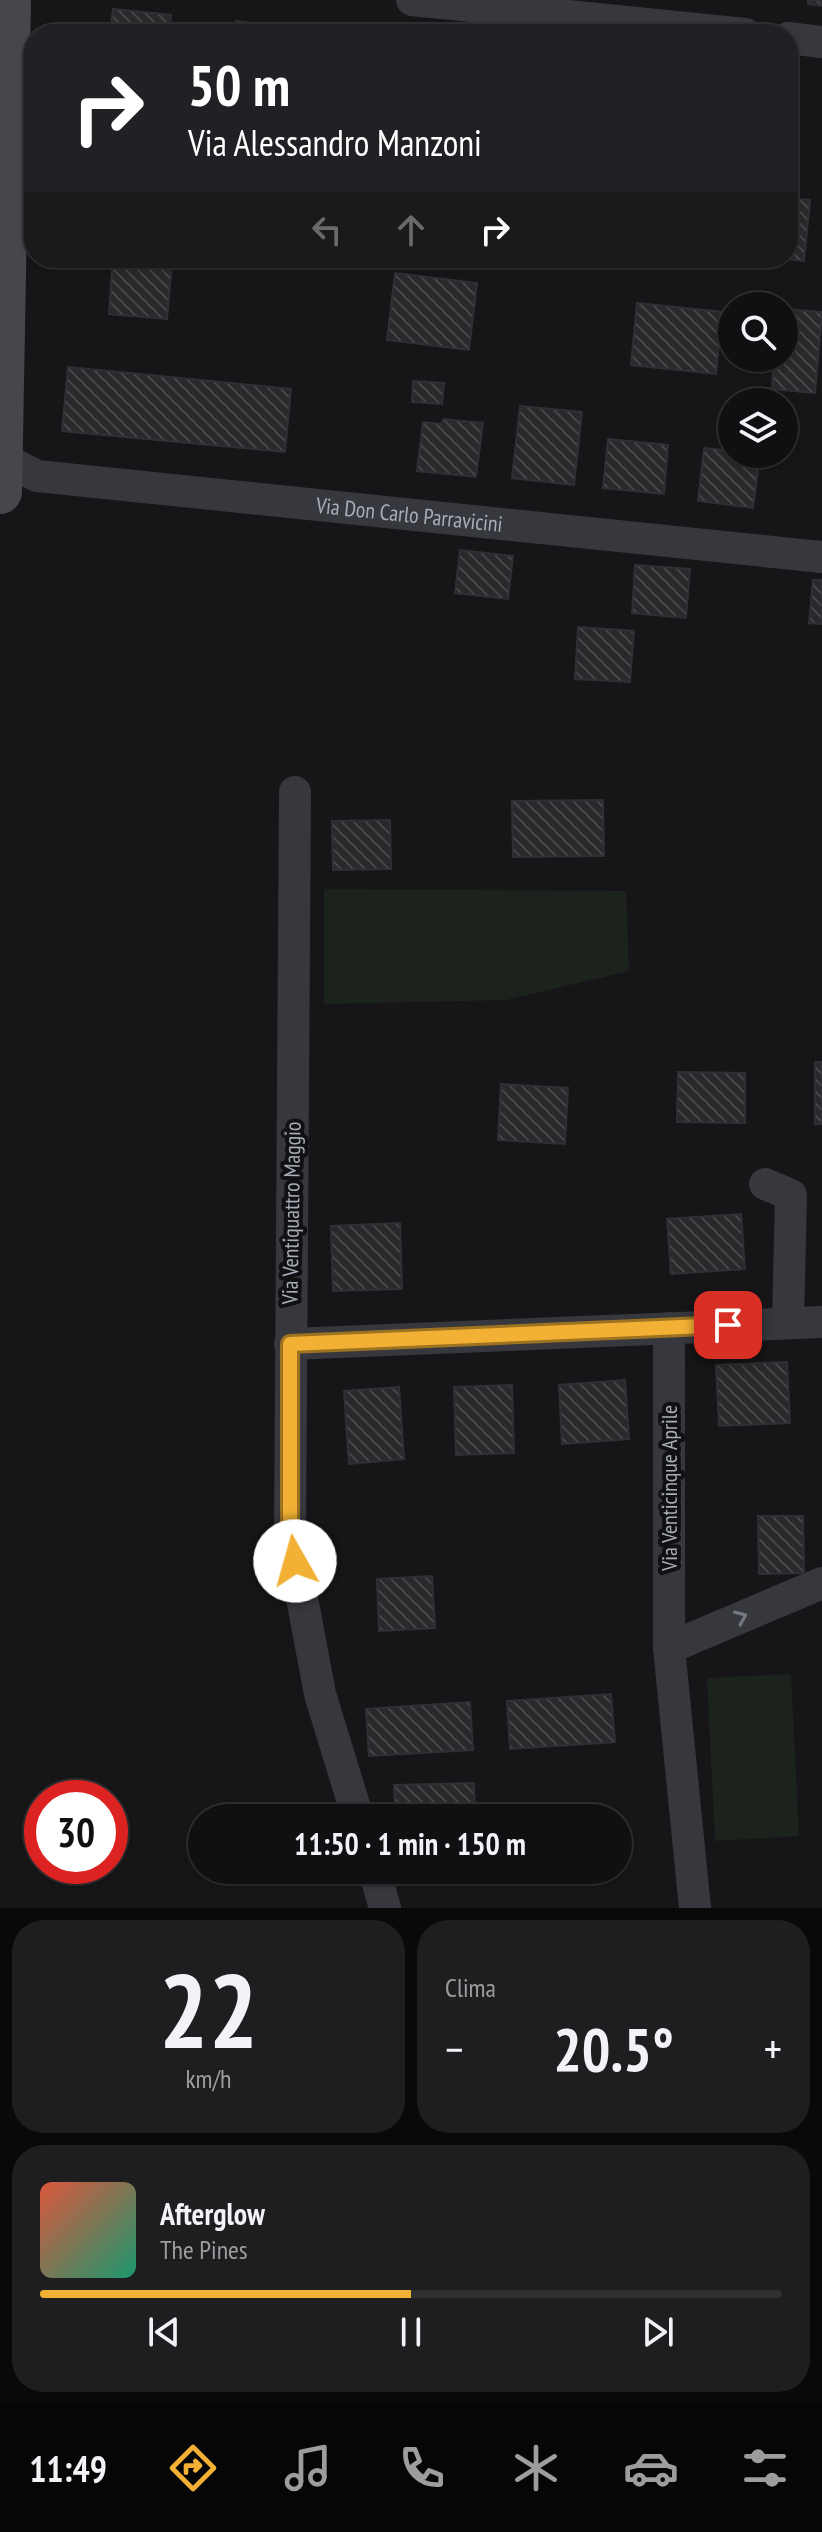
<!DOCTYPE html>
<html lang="it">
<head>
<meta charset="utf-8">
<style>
  :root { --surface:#101012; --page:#1e1e20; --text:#f1f3f6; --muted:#9c9d9f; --line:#303032; --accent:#f2b134 }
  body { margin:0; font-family:"PT Sans Narrow",sans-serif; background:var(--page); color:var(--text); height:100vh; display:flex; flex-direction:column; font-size:30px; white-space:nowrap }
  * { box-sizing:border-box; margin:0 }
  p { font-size:26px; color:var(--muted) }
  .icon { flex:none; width:44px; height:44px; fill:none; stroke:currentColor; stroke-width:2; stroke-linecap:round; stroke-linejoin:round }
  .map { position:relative; height:1908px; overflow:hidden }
  .panel { display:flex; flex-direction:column; gap:12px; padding:12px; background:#09090a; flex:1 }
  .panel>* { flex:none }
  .top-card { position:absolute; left:24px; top:24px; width:774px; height:244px; border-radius:32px; box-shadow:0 2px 6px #0004,0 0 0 2px var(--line); background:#202124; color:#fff; overflow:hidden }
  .buttons { position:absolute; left:718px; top:292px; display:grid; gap:16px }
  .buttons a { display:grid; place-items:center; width:80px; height:80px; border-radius:50%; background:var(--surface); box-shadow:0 2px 6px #0004,0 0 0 2px var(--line); font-size:40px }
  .speed { position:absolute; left:24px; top:1780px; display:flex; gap:16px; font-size:40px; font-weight:700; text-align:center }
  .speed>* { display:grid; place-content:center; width:104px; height:104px; border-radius:50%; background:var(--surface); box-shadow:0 2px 6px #0004,0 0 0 2px var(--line); line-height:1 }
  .speed .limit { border:12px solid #d22; background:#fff; color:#111 }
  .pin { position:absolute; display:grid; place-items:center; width:68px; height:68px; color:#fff; margin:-34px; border-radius:16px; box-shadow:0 4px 12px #0006 }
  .me { position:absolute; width:88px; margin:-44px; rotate:353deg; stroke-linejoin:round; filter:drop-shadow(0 0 6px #0008) }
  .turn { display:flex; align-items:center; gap:28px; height:168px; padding:0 32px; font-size:36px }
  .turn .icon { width:104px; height:104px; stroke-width:2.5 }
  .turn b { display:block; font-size:56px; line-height:68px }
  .lanes { display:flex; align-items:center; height:76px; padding:0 32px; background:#0003; justify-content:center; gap:40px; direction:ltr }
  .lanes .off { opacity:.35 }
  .big { font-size:60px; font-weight:600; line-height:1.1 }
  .panel .widget { flex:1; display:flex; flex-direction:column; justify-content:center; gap:12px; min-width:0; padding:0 28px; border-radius:32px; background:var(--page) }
  .panel .dial { align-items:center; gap:0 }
  .dial b { font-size:104px; line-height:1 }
  .song { display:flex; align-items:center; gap:24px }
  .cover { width:96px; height:96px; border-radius:12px; background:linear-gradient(135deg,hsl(10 70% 55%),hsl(160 70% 35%)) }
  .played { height:8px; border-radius:4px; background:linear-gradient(90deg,var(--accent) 50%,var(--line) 50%) }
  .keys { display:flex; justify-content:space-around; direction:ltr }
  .heat { display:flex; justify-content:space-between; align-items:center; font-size:44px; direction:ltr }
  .panel .tiles { flex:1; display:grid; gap:12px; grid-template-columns:1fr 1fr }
  .widget:last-child { grid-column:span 2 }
  .trip { position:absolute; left:188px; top:1804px; width:444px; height:80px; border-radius:40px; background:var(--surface); box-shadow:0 2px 6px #0004,0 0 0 2px var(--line); font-weight:600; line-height:80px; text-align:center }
  .menu { display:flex; height:128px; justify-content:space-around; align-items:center; background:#060607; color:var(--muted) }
  .menu .icon { width:56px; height:56px }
  .menu .current { color:var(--accent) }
  .menu b { font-size:36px; color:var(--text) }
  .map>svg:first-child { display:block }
</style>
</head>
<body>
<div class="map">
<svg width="822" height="1908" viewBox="0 0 822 1908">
  <defs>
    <pattern id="building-back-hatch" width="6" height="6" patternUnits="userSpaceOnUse" patternTransform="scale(2)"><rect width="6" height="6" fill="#29292c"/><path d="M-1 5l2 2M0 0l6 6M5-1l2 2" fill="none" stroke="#454548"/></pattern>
  </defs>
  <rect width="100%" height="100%" fill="#161618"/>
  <path fill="#1c231d" d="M 324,889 L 626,891 L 629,971 L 506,1000 L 324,1004 Z
    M 791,1674 L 799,1836 L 715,1841 L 707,1678 Z"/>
  <path fill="url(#building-back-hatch)" stroke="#303034" stroke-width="2" d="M 808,0 L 822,0 L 822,6 L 808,4 Z
    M 113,9 L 171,15 L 169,34 L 110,34 Z
    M 236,21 L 294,28 L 293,34 L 235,34 Z
    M 349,28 L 403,33 L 403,34 L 349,34 Z
    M 788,198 L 810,200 L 804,261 L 776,258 L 788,258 Z
    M 113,258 L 172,262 L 167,319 L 109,314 Z
    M 395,273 L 477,283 L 469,350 L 387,340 Z
    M 637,303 L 722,312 L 716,374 L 631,365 Z
    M 784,309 L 822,312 L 815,393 L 772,389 L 774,358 L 784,358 Z
    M 68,367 L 291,389 L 285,452 L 62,431 Z
    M 413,381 L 444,383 L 442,404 L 412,402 Z
    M 520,406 L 582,412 L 574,485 L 512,478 Z
    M 443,419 L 483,423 L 476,477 L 417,471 L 423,422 L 442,424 Z
    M 608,439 L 668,445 L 664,494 L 603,488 Z
    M 704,448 L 732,451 L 732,454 L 760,455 L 753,508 L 698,501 Z
    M 460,550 L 513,556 L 508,599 L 455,593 Z
    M 635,565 L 690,569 L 686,618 L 632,613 Z
    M 813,580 L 822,580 L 822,624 L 809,623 Z
    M 578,627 L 634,631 L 630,682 L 575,679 Z
    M 603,800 L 604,856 L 513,857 L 512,801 Z
    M 390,820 L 391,869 L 333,870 L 332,821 Z
    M 815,1062 L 822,1062 L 822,1124 L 815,1124 Z
    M 678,1072 L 745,1073 L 745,1123 L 677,1122 Z
    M 501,1084 L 568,1088 L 565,1144 L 498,1140 Z
    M 741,1214 L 745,1269 L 671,1274 L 667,1219 Z
    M 400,1223 L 402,1289 L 333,1291 L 331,1226 Z
    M 787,1362 L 790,1423 L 719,1426 L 716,1365 Z
    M 625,1380 L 629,1439 L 562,1444 L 559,1385 Z
    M 512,1385 L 514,1453 L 456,1455 L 454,1387 Z
    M 399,1387 L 404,1459 L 349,1464 L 344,1391 Z
    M 758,1516 L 803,1516 L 804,1573 L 759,1574 Z
    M 432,1576 L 435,1628 L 379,1631 L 377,1579 Z
    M 611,1694 L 615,1742 L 510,1749 L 507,1701 Z
    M 470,1702 L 473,1750 L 369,1756 L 366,1709 Z
    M 474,1783 L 475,1818 L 395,1818 L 394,1785 Z"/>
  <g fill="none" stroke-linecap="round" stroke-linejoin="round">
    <g stroke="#37383d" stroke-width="32">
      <path d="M 412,0 L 745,34"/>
      <path d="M 788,38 L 822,42"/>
      <path id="s1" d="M 0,457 L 37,476 L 822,557"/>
      <path d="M 295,792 L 290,1534 L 320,1694 L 358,1818"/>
      <path d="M 765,1184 L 791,1195 L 788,1323"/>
      <path d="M 669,1328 L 669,1648 L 695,1908"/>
      <path d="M 290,1344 L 822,1322"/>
      <path d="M 669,1648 L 822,1583"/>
      <path d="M 374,1870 L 385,1908"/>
    </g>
    <path stroke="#45474d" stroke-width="44" d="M 0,492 L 9,0"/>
  </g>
  <defs><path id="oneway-chevron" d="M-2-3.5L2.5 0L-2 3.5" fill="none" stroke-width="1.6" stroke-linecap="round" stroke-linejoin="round" transform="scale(2)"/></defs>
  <use stroke="#757881" href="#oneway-chevron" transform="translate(741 1617) rotate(-23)"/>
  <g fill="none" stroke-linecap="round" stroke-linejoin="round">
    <g stroke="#9d7322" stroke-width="20">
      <path id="route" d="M 295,1561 L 290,1534 L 290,1344 L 728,1325"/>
    </g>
    <use href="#route" stroke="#f2b134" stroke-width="14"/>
  </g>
  <g text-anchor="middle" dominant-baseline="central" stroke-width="8" stroke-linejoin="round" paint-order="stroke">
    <g font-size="22" fill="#a8adb8" stroke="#111113">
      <text stroke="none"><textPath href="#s1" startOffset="416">Via Don Carlo Parravicini</textPath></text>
      <text transform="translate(291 1213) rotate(-89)">Via Ventiquattro Maggio</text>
      <text transform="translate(669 1488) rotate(-90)">Via Venticinque Aprile</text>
    </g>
  </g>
</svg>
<div class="buttons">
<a><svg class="icon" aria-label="search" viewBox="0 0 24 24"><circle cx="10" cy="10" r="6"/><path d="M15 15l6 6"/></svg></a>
<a><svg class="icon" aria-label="layers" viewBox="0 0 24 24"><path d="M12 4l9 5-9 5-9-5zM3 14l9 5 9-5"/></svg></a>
</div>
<div class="speed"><div class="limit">30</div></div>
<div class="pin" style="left:728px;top:1325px;background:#d93025"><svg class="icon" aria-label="arrive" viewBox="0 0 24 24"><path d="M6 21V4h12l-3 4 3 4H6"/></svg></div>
<svg class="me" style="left:295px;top:1561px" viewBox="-20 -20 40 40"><circle r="19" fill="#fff"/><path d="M0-13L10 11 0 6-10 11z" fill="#f2b134"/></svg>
<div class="trip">11:50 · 1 min · 150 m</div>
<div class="top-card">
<div class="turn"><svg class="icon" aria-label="right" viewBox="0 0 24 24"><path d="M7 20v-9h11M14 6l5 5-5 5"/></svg><div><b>50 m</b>Via Alessandro Manzoni</div></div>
<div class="lanes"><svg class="icon off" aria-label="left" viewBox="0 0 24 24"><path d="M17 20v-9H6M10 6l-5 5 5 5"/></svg><svg class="icon off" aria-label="ahead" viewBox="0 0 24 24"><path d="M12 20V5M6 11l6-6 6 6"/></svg><svg class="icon" aria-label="right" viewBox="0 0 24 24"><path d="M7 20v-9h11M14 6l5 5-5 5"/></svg></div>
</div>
</div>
<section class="panel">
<div class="tiles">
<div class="widget dial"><b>22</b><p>km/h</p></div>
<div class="widget"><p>Clima</p>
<div class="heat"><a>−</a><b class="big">20.5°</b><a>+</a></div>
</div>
<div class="widget">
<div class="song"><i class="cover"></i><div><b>Afterglow</b><p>The Pines</p></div></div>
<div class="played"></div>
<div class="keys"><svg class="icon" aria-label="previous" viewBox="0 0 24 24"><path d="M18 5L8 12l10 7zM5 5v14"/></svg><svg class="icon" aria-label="pause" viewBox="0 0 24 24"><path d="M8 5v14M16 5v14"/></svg><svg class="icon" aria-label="next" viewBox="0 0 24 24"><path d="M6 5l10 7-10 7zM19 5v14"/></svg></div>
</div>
</div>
</section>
<nav class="menu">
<b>11:49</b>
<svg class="icon current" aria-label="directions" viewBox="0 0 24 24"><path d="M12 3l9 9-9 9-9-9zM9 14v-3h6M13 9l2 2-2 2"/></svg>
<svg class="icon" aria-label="music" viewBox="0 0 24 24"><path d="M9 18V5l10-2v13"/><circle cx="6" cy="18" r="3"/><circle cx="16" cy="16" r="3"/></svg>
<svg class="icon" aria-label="phone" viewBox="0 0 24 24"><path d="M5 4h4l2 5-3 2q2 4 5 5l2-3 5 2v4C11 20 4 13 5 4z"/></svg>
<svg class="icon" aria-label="climate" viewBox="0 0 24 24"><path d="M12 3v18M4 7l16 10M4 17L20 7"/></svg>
<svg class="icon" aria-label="car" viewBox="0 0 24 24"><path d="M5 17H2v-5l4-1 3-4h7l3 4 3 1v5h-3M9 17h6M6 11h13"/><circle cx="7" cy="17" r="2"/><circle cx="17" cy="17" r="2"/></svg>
<svg class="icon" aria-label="filters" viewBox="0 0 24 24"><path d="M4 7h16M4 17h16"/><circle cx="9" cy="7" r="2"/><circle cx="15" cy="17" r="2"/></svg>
</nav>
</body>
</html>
